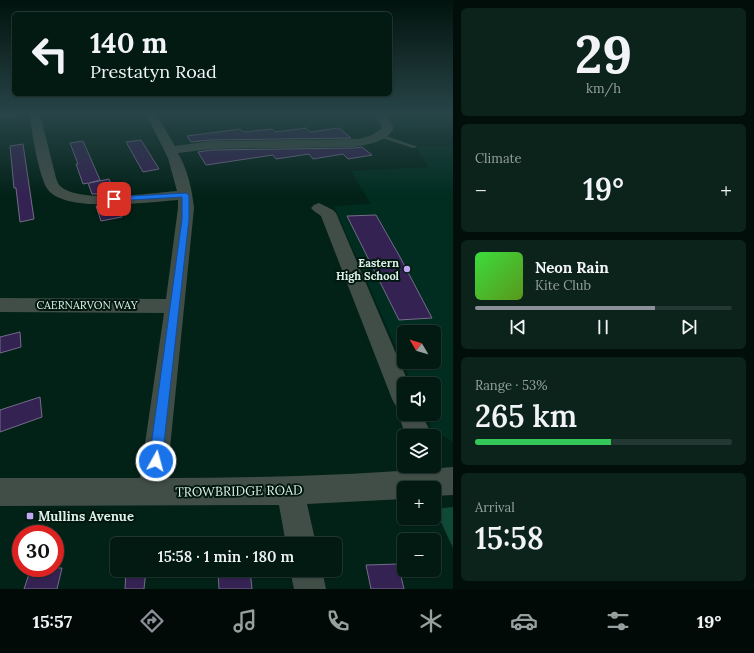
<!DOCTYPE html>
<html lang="en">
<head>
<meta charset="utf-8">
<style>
  :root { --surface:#021a12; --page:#0c231b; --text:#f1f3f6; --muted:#96a19f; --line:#233832; --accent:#8c9099 }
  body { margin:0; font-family:Lora,serif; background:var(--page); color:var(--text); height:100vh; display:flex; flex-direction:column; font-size:15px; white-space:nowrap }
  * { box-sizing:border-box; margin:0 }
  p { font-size:13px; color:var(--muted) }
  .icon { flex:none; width:22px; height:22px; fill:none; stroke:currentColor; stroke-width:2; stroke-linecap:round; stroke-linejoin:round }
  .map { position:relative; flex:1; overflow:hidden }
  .panel { display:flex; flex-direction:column; gap:8px; padding:8px; background:#010e0a; width:301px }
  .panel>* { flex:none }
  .top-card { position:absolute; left:12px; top:12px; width:380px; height:84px; border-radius:6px; box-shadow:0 1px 3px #0004,0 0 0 1px var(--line); background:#021a12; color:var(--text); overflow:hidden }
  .needle { width:26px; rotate:308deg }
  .fabs { position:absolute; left:397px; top:325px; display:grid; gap:8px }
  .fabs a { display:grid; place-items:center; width:44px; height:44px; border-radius:6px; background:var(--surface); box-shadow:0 1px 3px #0004,0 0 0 1px var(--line); font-size:20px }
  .speed { position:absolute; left:12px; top:525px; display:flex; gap:8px; font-size:20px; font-weight:700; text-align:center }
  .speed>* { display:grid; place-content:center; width:52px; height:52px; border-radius:50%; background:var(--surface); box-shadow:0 1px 3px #0004,0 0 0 1px var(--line); line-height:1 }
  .speed .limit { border:6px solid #d22; background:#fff; color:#111 }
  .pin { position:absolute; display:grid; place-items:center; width:34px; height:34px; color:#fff; margin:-17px; border-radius:8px; box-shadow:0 2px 6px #0006 }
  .me { position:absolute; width:44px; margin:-22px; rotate:7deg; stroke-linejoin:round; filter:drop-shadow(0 0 3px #0008) }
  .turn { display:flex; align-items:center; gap:14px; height:84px; padding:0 12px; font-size:18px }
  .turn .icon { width:52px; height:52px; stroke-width:2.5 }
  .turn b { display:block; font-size:28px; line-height:34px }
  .big { font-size:30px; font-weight:600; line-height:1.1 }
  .panel .widget { flex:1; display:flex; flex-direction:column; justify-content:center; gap:6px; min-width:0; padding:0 14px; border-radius:6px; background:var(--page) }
  .panel .dial { align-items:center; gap:0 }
  .dial b { font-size:52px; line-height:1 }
  .song { display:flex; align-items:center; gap:12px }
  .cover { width:48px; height:48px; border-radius:6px; background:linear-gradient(135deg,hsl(120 70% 55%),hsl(90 70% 35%)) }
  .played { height:4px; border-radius:2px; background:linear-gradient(90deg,var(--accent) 70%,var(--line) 70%) }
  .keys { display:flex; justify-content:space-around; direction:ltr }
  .heat { display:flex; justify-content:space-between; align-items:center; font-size:22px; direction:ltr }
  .charge { height:6px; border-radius:3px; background:linear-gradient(90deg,#34c759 53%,var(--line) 0) }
  .trip { position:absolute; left:110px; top:537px; width:232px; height:40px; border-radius:6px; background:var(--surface); box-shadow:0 1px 3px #0004,0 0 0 1px var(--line); font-weight:600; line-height:40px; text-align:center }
  .menu { display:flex; height:64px; justify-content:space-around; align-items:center; background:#010a07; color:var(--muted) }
  .menu .icon { width:28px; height:28px }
  .menu .current { color:var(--accent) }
  .menu b { font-size:18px; color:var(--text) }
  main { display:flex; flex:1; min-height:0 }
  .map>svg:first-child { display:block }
</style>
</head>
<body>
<main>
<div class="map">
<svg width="453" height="589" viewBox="0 0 453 589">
  <rect width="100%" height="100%" fill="#022218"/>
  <path fill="#002d20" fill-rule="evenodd" d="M 386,114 L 453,114 L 453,129 L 450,127 L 394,128 Z
    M 422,146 L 453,146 L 453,442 L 432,429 L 426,414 L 434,414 L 434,384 L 412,384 L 334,206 L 371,204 L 351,171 L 429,167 L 417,150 ZM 404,332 L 434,332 L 434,362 L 404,362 Z"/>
  <path fill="#114938" d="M 453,507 L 453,548 L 435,509 Z"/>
  <path fill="#342252" stroke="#756c88" d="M 306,128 L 310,132 L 339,128 L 351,138 L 211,140 L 191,142 L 187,136 L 240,129 L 243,132 L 272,129 L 275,132 Z
    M 141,140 L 159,169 L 143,172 L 126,142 Z
    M 83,141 L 100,180 L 89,183 L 109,179 L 115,194 L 92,194 L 88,183 L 83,184 L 76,164 L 78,164 L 70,143 Z
    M 23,144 L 34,219 L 20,222 L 16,188 L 14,188 L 10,146 Z
    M 362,147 L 372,155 L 348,159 L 343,154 L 313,159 L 309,154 L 276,159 L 273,155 L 206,165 L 198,152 L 211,150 L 354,148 Z
    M 96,206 L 118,206 L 122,217 L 101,221 Z
    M 376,215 L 400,257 L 432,318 L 399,320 L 347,216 Z
    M 20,332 L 21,347 L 0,353 L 0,337 Z
    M 40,397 L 42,417 L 0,432 L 0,410 Z
    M 398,564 L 404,589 L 371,589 L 366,565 Z
    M 31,568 L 62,568 L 57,589 L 24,589 Z
    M 126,570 L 146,570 L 144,589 L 125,589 Z
    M 250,570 L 252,589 L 219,589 L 218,573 Z"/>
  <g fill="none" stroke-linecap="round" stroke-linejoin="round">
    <path fill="#414e48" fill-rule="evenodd" d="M 379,135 L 383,135 L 418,147 L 413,148 L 379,137 Z"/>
    <path fill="#414e48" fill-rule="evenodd" d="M 0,114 L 23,114 L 18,117 L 0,119 Z
      M 30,114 L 40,114 L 56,178 C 57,181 58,184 60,186 C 80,204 151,193 177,191 L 168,158 L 146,114 L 156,114 L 175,146 L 211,141 L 359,139 L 372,135 L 381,129 L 381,125 L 374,114 L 384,114 L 393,125 L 393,130 C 384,143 368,144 354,147 L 211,149 L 178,153 C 188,171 192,189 194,208 L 167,478 C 264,478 357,475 453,467 L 453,495 L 434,496 L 434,488 L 404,488 L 404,499 L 307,504 L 316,544 L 286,544 L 279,505 L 0,506 L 0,478 L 140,478 L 164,313 L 0,312 L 0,298 L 166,299 L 178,208 L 178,200 C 149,202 69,213 49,191 C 39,180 31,129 30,114 Z
      M 319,203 L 333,210 L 336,213 L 409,384 L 404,384 L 404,414 L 422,414 L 432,436 L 406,436 L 398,414 L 401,408 L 396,406 L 392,399 L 321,216 L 314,211 L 311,208 L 314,205 Z
      M 290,570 L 322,570 L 326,589 L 294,589 Z"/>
  </g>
  <linearGradient id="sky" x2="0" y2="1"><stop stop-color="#01130d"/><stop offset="0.58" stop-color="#284448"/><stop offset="1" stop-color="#284448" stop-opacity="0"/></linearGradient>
  <rect width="453" height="196" fill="url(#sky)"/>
  <path fill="#1a73e8" stroke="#114b97" d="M 186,193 L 189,195 L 189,219 L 162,461 L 160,465 L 156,467 L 151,465 L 149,461 L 182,219 L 182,197 L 114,201 L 110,199 L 114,197 Z"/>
  <g fill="#c0a8f3" stroke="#00180f" stroke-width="1.5">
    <circle cx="407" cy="269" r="4"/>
    <rect x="26" y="512" width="8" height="8" rx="2"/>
  </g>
  <g text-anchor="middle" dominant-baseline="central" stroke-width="4" stroke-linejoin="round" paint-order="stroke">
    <g font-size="11" font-weight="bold" fill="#def0e8" stroke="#00180f" text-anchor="end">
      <text x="399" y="263">Eastern<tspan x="399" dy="13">High School</tspan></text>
    </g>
    <g font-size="11" fill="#def0e8" stroke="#00180f">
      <text x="87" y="305">CAERNARVON WAY</text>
    </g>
    <g font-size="13" fill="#def0e8" stroke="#00180f">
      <text transform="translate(239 491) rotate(-1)">TROWBRIDGE ROAD</text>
    </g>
    <g font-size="13" font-weight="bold" fill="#def0e8" stroke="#00180f" text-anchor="start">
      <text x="38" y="516">Mullins Avenue</text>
    </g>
  </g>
</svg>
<div class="fabs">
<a><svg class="needle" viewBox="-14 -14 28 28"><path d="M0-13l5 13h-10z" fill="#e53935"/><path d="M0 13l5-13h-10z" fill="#96a19f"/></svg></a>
<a><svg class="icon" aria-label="sound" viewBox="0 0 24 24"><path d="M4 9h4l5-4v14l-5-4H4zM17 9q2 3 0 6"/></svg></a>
<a><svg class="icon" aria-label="layers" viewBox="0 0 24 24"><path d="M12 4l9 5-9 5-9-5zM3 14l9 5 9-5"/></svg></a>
<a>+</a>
<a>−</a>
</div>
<div class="speed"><div class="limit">30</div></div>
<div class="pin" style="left:114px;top:199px;background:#d93025"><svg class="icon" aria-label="arrive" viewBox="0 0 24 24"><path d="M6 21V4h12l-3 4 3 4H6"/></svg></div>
<svg class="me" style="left:156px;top:461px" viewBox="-20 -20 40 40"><circle r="17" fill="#1a73e8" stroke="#fff" stroke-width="3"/><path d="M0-11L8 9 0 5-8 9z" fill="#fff"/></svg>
<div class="trip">15:58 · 1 min · 180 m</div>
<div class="top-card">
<div class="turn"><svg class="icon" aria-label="left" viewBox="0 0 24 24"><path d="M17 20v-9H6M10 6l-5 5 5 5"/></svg><div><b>140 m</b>Prestatyn Road</div></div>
</div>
</div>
<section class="panel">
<div class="widget dial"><b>29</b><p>km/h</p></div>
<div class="widget"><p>Climate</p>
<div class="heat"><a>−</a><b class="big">19°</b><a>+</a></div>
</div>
<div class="widget">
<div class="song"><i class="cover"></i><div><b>Neon Rain</b><p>Kite Club</p></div></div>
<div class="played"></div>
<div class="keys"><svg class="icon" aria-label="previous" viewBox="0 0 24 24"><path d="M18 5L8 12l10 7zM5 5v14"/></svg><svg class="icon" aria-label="pause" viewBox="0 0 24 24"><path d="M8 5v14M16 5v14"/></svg><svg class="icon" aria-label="next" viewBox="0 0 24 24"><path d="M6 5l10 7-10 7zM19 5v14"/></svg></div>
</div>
<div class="widget"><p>Range · 53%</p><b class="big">265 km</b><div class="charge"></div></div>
<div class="widget"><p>Arrival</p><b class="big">15:58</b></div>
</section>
</main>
<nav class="menu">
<b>15:57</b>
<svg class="icon current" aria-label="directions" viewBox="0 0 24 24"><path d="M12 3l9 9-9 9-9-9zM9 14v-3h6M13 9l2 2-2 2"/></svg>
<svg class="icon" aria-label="music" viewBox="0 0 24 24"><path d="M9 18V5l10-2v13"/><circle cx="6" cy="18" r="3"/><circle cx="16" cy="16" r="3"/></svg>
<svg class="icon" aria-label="phone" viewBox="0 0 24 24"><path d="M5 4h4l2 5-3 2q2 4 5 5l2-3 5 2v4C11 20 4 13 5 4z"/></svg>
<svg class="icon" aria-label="climate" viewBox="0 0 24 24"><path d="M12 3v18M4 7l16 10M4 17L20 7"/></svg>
<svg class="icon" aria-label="car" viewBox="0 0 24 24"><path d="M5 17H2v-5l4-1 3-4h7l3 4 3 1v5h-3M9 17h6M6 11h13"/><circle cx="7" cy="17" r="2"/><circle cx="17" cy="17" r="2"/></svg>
<svg class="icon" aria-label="filters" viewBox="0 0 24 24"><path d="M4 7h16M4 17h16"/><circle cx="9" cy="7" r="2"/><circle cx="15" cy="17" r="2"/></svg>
<b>19°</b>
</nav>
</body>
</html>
